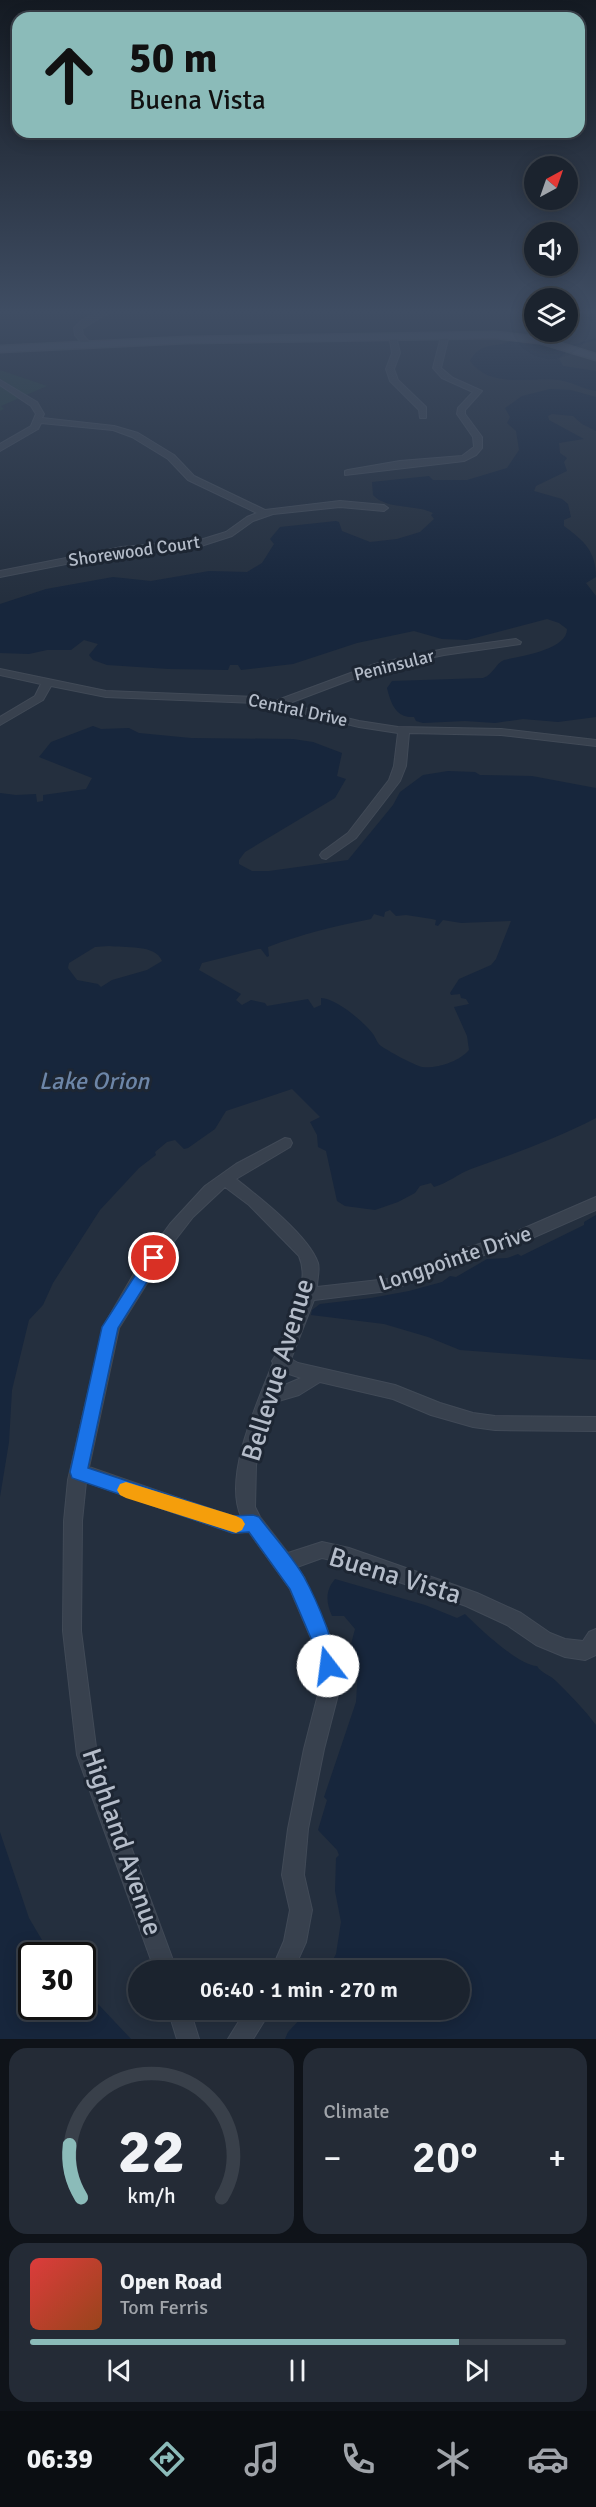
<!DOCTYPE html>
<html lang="en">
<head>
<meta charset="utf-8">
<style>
  :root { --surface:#1b232e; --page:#242b36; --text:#f1f3f6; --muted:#a0a4aa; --line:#39404a; --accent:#8bbbb9 }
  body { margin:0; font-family:Signika,sans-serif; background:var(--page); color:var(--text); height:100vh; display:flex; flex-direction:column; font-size:22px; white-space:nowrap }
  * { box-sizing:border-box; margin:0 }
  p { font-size:20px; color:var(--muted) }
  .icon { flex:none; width:33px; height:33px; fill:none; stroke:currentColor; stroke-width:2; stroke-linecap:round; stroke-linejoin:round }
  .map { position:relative; height:2039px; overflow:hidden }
  .panel { display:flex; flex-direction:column; gap:9px; padding:9px; background:#0f1319; flex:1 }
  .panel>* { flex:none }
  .guide { position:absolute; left:12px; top:12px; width:573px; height:126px; border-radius:18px; box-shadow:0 3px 15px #0003,0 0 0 2px var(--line); background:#8bbbb9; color:#111; overflow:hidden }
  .needle { width:39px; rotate:40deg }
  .controls { position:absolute; left:524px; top:156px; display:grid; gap:12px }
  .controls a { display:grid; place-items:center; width:54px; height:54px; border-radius:50%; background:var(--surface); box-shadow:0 3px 15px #0003,0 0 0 2px var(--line); font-size:30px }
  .speed { position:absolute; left:18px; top:1942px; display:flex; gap:12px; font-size:30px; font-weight:700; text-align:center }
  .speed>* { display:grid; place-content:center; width:78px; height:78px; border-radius:50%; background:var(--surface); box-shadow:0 3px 15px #0003,0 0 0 2px var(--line); line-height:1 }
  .speed .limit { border:3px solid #111; border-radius:9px; background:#fff; color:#111 }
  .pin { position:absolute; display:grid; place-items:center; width:51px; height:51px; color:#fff; margin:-26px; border:3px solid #fff; border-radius:50%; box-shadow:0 2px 6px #0007 }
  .me { position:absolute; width:66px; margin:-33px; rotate:345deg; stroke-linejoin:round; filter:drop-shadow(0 0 4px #0008) }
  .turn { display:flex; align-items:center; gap:21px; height:126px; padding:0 18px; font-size:27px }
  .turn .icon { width:78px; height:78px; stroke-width:2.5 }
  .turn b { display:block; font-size:42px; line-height:51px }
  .big { font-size:45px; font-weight:600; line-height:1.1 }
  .panel .tile { flex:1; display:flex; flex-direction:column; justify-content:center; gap:9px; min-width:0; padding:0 21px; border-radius:18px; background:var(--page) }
  .panel .dial { align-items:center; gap:0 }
  .dial svg { height:156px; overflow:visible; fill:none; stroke:var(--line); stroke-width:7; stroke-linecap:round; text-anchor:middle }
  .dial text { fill:var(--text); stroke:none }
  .song { display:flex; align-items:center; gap:18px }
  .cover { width:72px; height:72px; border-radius:9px; background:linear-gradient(135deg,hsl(0 70% 55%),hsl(20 70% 35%)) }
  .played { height:6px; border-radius:3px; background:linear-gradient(90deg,var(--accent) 80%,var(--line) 80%) }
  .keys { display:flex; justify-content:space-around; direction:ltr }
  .heat { display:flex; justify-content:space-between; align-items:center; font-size:33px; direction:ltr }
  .panel .tiles { flex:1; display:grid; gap:9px; grid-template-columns:1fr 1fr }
  .tile:last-child { grid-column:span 2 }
  .trip { position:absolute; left:128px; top:1960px; width:342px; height:60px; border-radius:30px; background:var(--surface); box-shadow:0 3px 15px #0003,0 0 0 2px var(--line); font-weight:600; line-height:60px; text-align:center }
  .menu { display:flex; height:96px; justify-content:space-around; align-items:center; background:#0b0e12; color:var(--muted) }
  .menu .icon { width:42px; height:42px }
  .menu .current { color:var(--accent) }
  .menu b { font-size:27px; color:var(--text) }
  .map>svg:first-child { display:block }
</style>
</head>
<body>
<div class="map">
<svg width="596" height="2039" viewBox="0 0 596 2039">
  <rect width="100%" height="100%" fill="#242f3e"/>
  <path fill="#263c3f" d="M 0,370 L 47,386 L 1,406 L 4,409 L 0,411 Z"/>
  <path fill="#17263c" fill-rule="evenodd" d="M 513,339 L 519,340 L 520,343 L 560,347 L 566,353 L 559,358 L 563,366 L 596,371 L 596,391 C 583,389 572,382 559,380 C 530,377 490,389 470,361 C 481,339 498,350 513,339 Z
    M 550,389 L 571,390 L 596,397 L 596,431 L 582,424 L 573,416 L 552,414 L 548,416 L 549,420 L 584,439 L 559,443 L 560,453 L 567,458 L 564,462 L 567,471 L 536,486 L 534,491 L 562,499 L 568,504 L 571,517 L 564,520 L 564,526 C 584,541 596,551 596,577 L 586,583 L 596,596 L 596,717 L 558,722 L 523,719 L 495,723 L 465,721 L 423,723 L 416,721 L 414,717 C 396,718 391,704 387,688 L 392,681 L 483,678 C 493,675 495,664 504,660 C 521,656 567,650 567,629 L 559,623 L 547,619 L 467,640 L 442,639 L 414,631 L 357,643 L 293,664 L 241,670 L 238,665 L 230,665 L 228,670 L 169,669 L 107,665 L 93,660 L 89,655 L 98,644 L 84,640 L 71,650 L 47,650 L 29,654 L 0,653 L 0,604 L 46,589 L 113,577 L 151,581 L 209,571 L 247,572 L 262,563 L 274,544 L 270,539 L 280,527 L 336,521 L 339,522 L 342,531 L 370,542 L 397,539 L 420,532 L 434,519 L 431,515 L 433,513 C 415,504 387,510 373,495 L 372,482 L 429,476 L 433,480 L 467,480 L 507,468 L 519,450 L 516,431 L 507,423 L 510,417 L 505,408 L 522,396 Z
    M 93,726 L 101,729 L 129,728 L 139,733 L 191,738 L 293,739 L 313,742 L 342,753 L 337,776 L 346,779 L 335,798 L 245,852 L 239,860 L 239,864 L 252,871 L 269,871 L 348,860 L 393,805 L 400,792 L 423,775 L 448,771 L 475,772 L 480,775 L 532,776 L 596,788 L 596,1118 C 556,1139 513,1154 471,1169 C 458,1174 448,1183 434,1187 L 431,1183 L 420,1186 L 415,1193 L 398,1202 L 375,1210 L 345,1206 L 337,1201 L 326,1151 L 318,1147 L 317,1135 L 310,1122 L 320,1117 L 292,1089 L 226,1111 L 215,1129 L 188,1148 L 184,1149 L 175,1140 L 167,1142 L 155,1152 L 156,1155 L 139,1168 L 100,1210 L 53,1283 L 43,1305 L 29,1320 L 12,1390 L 9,1442 L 0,1497 L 0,793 L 16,795 L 36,794 L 37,802 L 43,801 L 43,795 L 86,789 L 92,778 L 39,757 L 51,742 ZM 390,910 L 396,916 L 406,915 L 432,919 L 436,920 L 435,925 L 438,926 L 443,920 L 461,923 L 511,921 L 496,959 L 491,965 L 459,979 L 450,993 L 451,995 L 460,994 L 461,998 L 466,999 L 469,1004 L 454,1007 L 467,1036 L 469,1050 C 460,1061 437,1069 422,1067 C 414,1065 388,1051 381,1046 C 377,1043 376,1038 373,1034 C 364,1022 336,998 321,998 L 321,1005 L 314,1008 L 308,999 L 267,1006 L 265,1003 L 251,1000 L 242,1005 L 236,1000 L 241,994 L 199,970 L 202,963 L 258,949 L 261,949 L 267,957 L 269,956 L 268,947 C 302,934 335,926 371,919 L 374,914 L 384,917 L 385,912 ZM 109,946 C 124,948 156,944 162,961 L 147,970 L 112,980 L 101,987 L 98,984 L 77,980 L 68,968 L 69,963 L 95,947 Z
    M 596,1215 L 596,1360 L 460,1350 L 428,1337 L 384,1324 L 311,1315 L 312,1310 L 320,1304 L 371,1298 L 409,1291 L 442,1282 L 450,1276 L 456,1277 L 487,1259 L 507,1258 L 518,1254 L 521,1256 L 584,1225 L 584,1222 Z
    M 335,1579 L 425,1605 L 457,1618 L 465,1614 C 479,1628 518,1665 537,1666 C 541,1673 550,1675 556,1681 C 570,1695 584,1709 596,1725 L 596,2039 L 285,2039 L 288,2032 L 306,2013 L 305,2010 L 459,2010 L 459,1971 L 327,1971 L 336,1954 L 341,1922 L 335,1891 L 336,1858 L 339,1855 L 337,1850 L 318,1830 L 327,1800 L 324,1797 L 356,1702 L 358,1670 L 351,1644 L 355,1629 L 344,1616 L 332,1616 C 326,1602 325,1591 335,1579 Z
    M 0,1832 L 29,1918 L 42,1940 L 56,1956 L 32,1956 L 32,2007 L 82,2007 L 83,1988 L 131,2039 L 0,2039 Z"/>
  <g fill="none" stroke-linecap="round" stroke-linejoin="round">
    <path stroke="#17263c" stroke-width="2" d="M 580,314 L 596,323
      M 568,347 L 596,339"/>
    <g stroke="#414a57" stroke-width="2">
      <path id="street" d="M 96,314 L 106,314 L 82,329 L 83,335 L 92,345 L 85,347 L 75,335 L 74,328 L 82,320 Z
        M 442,333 L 449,335 L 441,368 L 453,378 L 482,391 L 465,410 L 465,414 L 482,437 L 482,448 L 476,455 L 464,461 L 345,475 L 345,471 L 348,470 L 400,461 L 462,456 L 474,447 L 473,437 L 457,414 L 458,408 L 473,392 L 442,378 L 433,368 Z
        M 389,334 L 396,336 L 400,353 L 394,369 L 398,380 L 426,407 L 426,418 L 420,418 L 419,410 L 390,381 L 386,369 L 392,353 Z
        M 0,380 L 37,402 L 44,414 L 42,418 L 114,426 L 138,433 L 174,455 L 194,476 L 265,510 L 340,501 L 384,505 L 388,508 L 384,511 L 340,507 L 273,514 L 253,521 L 232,536 L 201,546 L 122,553 L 0,577 L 0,571 L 122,547 L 200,540 L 226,532 L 247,517 L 257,513 L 188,480 L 168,459 L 132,437 L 113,430 L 41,423 L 38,429 L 0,451 L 0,444 L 31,426 L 36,414 L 31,406 L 0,385 Z
        M 516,639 L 521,642 L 520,644 L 444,655 L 382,668 L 287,704 L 359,721 L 398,727 L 501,729 L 596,740 L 596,746 L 501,735 L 409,733 L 406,766 L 400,781 L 356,838 L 326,859 L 322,858 L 320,855 L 322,852 L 348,833 L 389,780 L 394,766 L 398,733 L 359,727 L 259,703 L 106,697 L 51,686 L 43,700 L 0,725 L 0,717 L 35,696 L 41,684 L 0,675 L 0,669 L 106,691 L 259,697 L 275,701 L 375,664 L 444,649 Z
        M 285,1138 L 290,1139 L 292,1143 L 290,1147 L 236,1179 C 259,1197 309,1236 318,1263 C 320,1270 317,1279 317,1287 L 388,1279 L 405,1273 L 467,1248 L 513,1233 L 596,1197 L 596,1210 L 523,1242 L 478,1257 L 388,1291 L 314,1300 L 291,1359 L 298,1363 L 395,1385 L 440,1403 L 473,1413 L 495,1416 L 596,1417 L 596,1431 L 495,1430 L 473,1427 L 431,1415 L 393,1399 L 320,1382 L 299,1395 L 275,1402 L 267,1423 L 256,1465 L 255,1507 L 260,1517 L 288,1553 L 322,1542 L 349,1548 L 477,1593 L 521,1613 L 550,1633 L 565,1639 L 583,1641 L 589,1632 L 596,1629 L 596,1655 L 585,1660 L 565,1657 L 536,1645 L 507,1625 L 466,1606 L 349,1564 L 322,1558 L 297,1567 L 304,1577 L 336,1650 L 341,1683 L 324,1749 L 308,1829 L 304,1875 L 312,1910 L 306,1942 L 293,1971 L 271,1971 L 284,1941 L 290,1910 L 282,1875 L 288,1829 L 304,1749 L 321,1683 L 316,1650 L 290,1589 L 249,1532 L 233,1533 L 86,1482 L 82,1521 L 81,1631 L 97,1755 L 177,1971 L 155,1971 L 77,1755 L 63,1631 L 64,1521 L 68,1480 L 103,1327 L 135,1272 L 170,1224 L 205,1186 L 236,1164 ZM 225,1187 L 249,1205 L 299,1256 C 312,1286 287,1326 276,1355 L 272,1361 L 273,1363 C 258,1401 223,1476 241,1516 L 233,1517 L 89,1467 L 119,1328 L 169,1248 L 193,1217 ZM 286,1373 L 301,1378 L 280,1387 Z
        M 168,2010 L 190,2010 L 199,2039 L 177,2039 Z
        M 246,2010 L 271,2010 L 253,2039 L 228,2039 Z"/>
    </g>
    <g stroke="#414a57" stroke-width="3">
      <path id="secondary" d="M 495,332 L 541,337 L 596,354 L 596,360 L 540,343 L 495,338 L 187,343 L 0,352 L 0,346 L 187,337 Z"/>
    </g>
    <use href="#street" fill="#38414e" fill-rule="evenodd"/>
    <use href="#secondary" fill="#465061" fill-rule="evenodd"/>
  </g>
  <linearGradient id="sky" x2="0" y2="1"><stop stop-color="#141a22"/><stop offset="0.52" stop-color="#3f4d63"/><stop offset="1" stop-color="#3f4d63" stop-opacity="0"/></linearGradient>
  <rect width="596" height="599" fill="url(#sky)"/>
  <path fill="#1a73e8" stroke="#114b97" stroke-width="1.5" d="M 154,1252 L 160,1254 L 162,1258 L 118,1328 L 88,1468 L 233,1516 L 253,1515 L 259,1517 C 274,1537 292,1556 304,1577 C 314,1595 342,1656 335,1673 L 328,1676 L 321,1673 L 316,1650 L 290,1589 L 249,1532 L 233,1533 L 72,1478 L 70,1472 L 102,1327 L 149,1254 Z"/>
  <path fill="#f59e0b" d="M 126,1482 L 236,1516 L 242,1519 L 245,1524 L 242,1530 L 236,1533 L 126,1498 L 120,1495 L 117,1490 L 120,1484 Z"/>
  <g text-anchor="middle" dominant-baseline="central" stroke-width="6" stroke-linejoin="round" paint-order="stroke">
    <g font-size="18" fill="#b4bcc9" stroke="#1d2633">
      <text transform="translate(134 551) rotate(-8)">Shorewood Court</text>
      <text transform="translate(394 665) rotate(-14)">Peninsular</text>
      <text transform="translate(298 710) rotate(12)">Central Drive</text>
    </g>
    <g font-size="22" fill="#b4bcc9" stroke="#1d2633">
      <text transform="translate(455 1258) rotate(-19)">Longpointe Drive</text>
    </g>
    <g font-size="24" font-style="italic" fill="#6d86a8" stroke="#1d2633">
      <text x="94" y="1081">Lake Orion</text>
    </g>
    <g font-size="27" fill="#b4bcc9" stroke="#1d2633">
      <text transform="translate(278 1370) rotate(-73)">Bellevue Avenue</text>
      <text transform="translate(395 1576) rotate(17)">Buena Vista</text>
      <text transform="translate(122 1842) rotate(71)">Highland Avenue</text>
    </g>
  </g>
</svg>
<div class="controls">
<a><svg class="needle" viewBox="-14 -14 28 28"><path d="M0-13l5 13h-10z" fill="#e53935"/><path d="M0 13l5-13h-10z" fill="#a0a4aa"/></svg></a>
<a><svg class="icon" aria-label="sound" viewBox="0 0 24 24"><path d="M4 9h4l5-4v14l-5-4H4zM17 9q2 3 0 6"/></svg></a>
<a><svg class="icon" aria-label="layers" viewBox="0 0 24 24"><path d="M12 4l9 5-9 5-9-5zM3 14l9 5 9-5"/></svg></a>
</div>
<div class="speed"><div class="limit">30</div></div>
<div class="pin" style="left:154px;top:1258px;background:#d93025"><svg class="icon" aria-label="arrive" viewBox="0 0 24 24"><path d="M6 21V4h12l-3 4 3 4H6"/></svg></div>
<svg class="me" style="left:328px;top:1666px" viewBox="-20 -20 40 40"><circle r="19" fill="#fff"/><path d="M0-13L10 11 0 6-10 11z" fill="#1a73e8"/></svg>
<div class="trip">06:40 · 1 min · 270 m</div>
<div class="guide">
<div class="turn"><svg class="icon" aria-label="ahead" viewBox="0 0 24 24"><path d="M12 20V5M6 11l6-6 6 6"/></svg><div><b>50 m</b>Buena Vista</div></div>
</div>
</div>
<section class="panel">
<div class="tiles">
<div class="tile dial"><svg viewBox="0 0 100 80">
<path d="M14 69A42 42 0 1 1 86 69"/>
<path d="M14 69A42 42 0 0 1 8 42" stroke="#8bbbb9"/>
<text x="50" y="56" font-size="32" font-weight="700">22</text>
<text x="50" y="72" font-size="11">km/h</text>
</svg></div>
<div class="tile"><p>Climate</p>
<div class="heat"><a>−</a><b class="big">20°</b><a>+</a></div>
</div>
<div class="tile">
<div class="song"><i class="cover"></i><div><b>Open Road</b><p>Tom Ferris</p></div></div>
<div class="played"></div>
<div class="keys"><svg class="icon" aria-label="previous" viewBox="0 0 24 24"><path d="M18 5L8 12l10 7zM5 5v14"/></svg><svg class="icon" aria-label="pause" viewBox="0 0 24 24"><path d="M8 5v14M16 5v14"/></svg><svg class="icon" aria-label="next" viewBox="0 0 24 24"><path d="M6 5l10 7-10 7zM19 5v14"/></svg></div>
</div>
</div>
</section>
<nav class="menu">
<b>06:39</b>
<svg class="icon current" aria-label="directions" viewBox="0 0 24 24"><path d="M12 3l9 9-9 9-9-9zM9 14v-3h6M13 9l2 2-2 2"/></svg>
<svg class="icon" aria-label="music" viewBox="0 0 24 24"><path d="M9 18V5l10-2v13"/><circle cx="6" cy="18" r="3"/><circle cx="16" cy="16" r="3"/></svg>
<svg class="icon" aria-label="phone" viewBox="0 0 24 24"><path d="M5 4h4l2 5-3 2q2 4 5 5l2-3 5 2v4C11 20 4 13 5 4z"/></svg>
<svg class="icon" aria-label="climate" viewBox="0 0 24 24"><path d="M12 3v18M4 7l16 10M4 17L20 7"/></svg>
<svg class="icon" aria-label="car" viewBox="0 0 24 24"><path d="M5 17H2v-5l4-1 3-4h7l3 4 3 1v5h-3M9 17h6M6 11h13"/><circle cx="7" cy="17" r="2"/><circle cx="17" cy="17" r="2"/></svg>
</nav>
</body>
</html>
